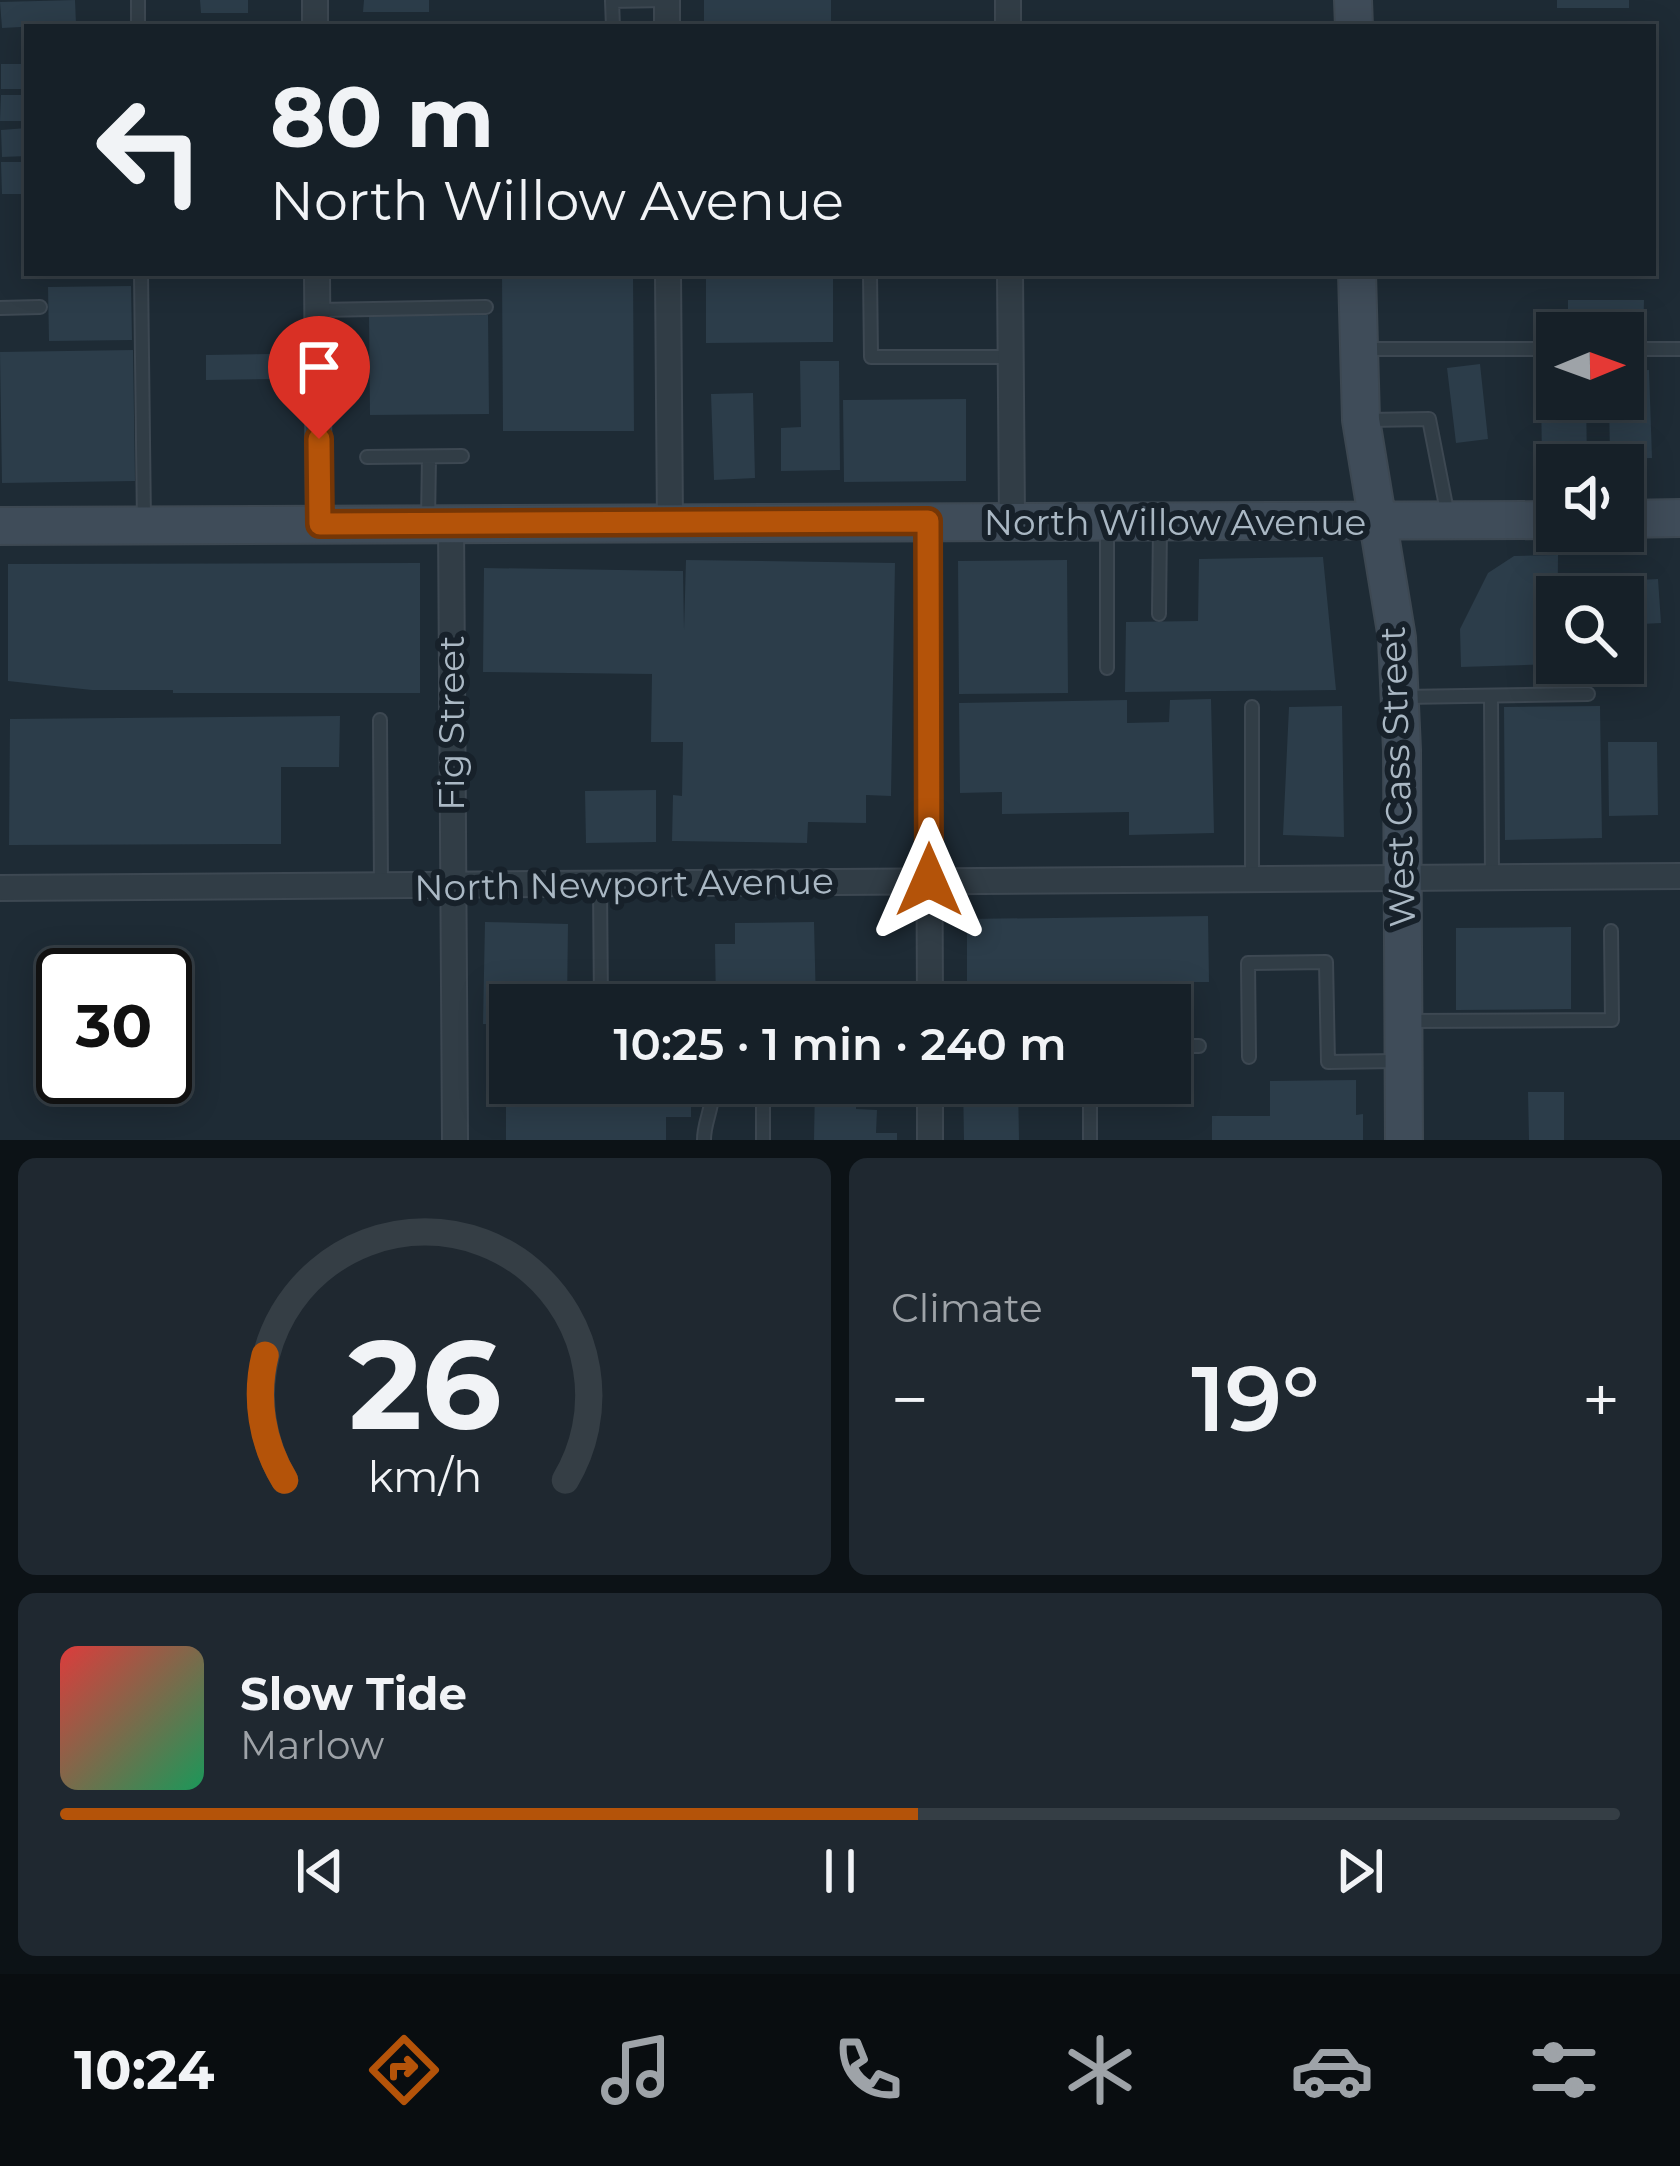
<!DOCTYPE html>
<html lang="en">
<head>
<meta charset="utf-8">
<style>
  :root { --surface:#162028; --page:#1f2830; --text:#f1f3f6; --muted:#9ea3a8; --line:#353e45; --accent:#b45309 }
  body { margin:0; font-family:Montserrat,sans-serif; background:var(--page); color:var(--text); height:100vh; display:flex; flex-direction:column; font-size:45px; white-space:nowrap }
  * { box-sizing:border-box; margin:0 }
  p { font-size:39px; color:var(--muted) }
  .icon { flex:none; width:66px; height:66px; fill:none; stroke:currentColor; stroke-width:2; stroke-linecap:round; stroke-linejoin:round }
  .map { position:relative; height:1140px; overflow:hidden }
  .details { display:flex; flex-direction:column; gap:18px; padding:18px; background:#0c1216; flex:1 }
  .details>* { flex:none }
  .hud { position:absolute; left:24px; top:24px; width:1632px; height:252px; border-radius:0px; box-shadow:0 6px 30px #0003,0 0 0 3px var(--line); background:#162028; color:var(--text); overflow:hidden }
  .needle { width:78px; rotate:89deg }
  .buttons { position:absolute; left:1536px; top:312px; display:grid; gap:24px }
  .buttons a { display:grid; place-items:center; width:108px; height:108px; border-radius:0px; background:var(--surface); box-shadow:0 6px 30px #0003,0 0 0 3px var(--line); font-size:60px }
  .speed { position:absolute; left:36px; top:948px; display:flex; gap:24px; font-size:60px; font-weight:700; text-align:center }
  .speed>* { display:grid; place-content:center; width:156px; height:156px; border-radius:50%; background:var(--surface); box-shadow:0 6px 30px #0003,0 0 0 3px var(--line); line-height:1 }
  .speed .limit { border:6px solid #111; border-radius:18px; background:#fff; color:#111 }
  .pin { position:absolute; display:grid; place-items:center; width:102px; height:102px; color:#fff; margin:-123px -51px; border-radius:50% 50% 50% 0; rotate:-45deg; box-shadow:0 0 12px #0007 }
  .pin .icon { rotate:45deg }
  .me { position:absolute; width:132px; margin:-66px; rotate:0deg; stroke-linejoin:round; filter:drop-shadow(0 0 9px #0008) }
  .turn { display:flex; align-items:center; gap:42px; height:252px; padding:0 48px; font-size:54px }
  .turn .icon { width:156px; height:156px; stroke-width:2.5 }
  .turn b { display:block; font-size:84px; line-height:102px }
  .big { font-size:90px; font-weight:600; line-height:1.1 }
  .details .tile { flex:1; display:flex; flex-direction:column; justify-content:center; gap:18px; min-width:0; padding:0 42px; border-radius:18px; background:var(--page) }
  .details .dial { align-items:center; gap:0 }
  .dial svg { height:312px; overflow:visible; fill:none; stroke:var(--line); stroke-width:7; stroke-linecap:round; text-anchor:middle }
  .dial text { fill:var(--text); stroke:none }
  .song { display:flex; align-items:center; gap:36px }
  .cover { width:144px; height:144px; border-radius:18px; background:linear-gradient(135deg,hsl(0 70% 55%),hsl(150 70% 35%)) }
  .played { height:12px; border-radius:6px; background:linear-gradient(90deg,var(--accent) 55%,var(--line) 55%) }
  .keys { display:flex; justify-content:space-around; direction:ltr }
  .heat { display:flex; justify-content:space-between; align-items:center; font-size:66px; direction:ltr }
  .details .tiles { flex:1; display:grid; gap:18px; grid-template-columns:1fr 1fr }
  .tile:last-child { grid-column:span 2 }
  .trip { position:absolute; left:489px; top:984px; width:702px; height:120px; border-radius:0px; background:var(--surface); box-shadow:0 6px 30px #0003,0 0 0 3px var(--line); font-weight:600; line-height:120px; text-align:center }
  .tab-bar { display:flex; height:192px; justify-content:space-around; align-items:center; background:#090d10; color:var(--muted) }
  .tab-bar .icon { width:84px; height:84px }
  .tab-bar .active { color:var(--accent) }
  .tab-bar b { font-size:54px; color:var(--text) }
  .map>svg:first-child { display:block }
</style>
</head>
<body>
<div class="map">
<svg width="1680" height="1140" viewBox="0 0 1680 1140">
  <rect width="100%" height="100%" fill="#1e2b35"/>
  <path fill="#2c3d4a" d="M 75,0 L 76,24 L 2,28 L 0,2 Z
    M 200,0 L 248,0 L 248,13 L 201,13 Z
    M 364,0 L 429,0 L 429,12 L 363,12 Z
    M 704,0 L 831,0 L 831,27 L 704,27 Z
    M 1557,0 L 1629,0 L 1629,8 L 1557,8 Z
    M 1,64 L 27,64 L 27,89 L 1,89 Z
    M 1,95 L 27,95 L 27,121 L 0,121 Z
    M 27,128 L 27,156 L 2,157 L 1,130 Z
    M 1,162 L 27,162 L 27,194 L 2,194 Z
    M 502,273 L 633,273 L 634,431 L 503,431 Z
    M 706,273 L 833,273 L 833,342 L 706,343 Z
    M 131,286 L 132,340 L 49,341 L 48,287 Z
    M 1568,300 L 1644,300 L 1643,339 L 1623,339 L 1623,333 L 1568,333 Z
    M 488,315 L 489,414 L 370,415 L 369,316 Z
    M 133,350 L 135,481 L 2,483 L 0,352 Z
    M 273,354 L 272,379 L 206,380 L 206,355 Z
    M 800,361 L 839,361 L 840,470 L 781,471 L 781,428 L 801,427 Z
    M 1480,364 L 1488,439 L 1456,443 L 1447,368 Z
    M 1649,370 L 1652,458 L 1610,459 L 1609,399 L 1623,399 L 1623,371 Z
    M 753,393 L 755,478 L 714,480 L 711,394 Z
    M 1541,394 L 1586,399 L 1587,461 L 1542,461 Z
    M 966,399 L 966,481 L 844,482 L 843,400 Z
    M 1558,555 L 1557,664 L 1461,667 L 1460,629 L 1488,573 L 1514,556 Z
    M 1323,557 L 1336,690 L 1125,692 L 1126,622 L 1198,621 L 1199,559 Z
    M 686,560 L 895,563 L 891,796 L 866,795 L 866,823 L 808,822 L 807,843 L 672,841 L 673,795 L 682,796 L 683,742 L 651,742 L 652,674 L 483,672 L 484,568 L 683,571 L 684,630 Z
    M 1067,560 L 1068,693 L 959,694 L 958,561 Z
    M 420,563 L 420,693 L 173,693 L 173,690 L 92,690 L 8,681 L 8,564 Z
    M 1658,579 L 1661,623 L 1623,625 L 1623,597 L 1617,597 L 1617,581 Z
    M 1211,699 L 1214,833 L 1129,835 L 1129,812 L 1002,814 L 1002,792 L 960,793 L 959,703 L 1127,700 L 1127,723 L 1169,722 L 1170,700 Z
    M 1342,706 L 1344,837 L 1283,835 L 1289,707 Z
    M 1600,706 L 1602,838 L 1505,840 L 1504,707 Z
    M 340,716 L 339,767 L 281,767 L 281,844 L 9,845 L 10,719 Z
    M 1608,742 L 1657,742 L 1658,815 L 1609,816 Z
    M 656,790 L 656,842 L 586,843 L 585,791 Z
    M 1208,916 L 1209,982 L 1121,982 L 1121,1004 L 1060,1005 L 1055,1005 L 1055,983 L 967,984 L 967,919 Z
    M 485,922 L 568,924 L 567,1005 L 510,1005 L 510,1045 L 504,1045 L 504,1024 L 483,1024 Z
    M 814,922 L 816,1005 L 716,1005 L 715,944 L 735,944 L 735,923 Z
    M 1571,927 L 1571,1009 L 1456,1010 L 1456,928 Z
    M 1356,1080 L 1356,1115 L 1363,1114 L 1363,1140 L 1212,1140 L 1212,1116 L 1270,1116 L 1270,1081 Z
    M 506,1083 L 691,1083 L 691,1117 L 666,1117 L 666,1140 L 506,1140 Z
    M 963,1083 L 1018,1083 L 1019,1140 L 964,1140 Z
    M 815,1085 L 856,1085 L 856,1109 L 877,1110 L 876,1133 L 897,1133 L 897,1140 L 814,1140 Z
    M 1528,1092 L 1564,1092 L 1564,1140 L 1529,1140 Z"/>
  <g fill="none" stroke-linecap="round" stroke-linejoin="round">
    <g stroke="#3d4852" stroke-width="16">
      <path id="lane" d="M 138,0 L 138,27
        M 613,27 L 612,1 L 663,0
        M 141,273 L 144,524
        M 870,273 L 871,357 L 1011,357
        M 0,308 L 40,307
        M 318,310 L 486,307
        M 1366,349 L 1557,349
        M 1623,349 L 1680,349
        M 1368,420 L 1429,419 L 1448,516
        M 367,457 L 462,456
        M 428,521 L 429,457
        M 1159,614 L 1160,526
        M 1107,668 L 1107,525
        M 1491,696 L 1492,877
        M 1404,697 L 1588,694
        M 380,720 L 381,887
        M 1252,878 L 1252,707
        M 600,885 L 601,1005
        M 1405,1021 L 1612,1020 L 1611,931
        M 1170,1046 L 1199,1046
        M 1249,1057 L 1248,963 L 1326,962 L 1328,1062 L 1397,1061
        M 704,1140 C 704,1122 712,1111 712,1094 L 763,1094 L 763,1140
        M 1090,1140 L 1090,1083"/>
    </g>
    <g stroke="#3d4852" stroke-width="28">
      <path id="street" d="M 315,0 L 315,27
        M 667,0 L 667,27
        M 1008,0 L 1008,27
        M 317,273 L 319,524
        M 668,273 L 670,524
        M 1010,273 L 1012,520
        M 928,521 L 930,1005
        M 451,523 L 455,1140
        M 0,888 L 1680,876
        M 930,1083 L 930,1140"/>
    </g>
    <g stroke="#3d4852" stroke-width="40">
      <path id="secondary" d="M 1353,0 L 1354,27
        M 1357,273 L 1361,420 L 1397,638 L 1402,750 L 1404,1140
        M 1623,519 L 1680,518
        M 0,526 L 1557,520"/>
    </g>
    <use href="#lane" stroke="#313d46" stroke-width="12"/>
    <use href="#street" stroke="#313d46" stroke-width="24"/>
    <use href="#secondary" stroke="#3f4c59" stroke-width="36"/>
  </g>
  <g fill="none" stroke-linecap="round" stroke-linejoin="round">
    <g stroke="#753606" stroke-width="30">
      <path id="route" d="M 319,439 L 320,524 L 928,521 L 929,880"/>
    </g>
    <use href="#route" stroke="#b45309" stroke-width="21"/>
  </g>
  <g text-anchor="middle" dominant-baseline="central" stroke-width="12" stroke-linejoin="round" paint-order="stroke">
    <g font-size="36" fill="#aab8c4" stroke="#17212a">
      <text x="1175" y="522">North Willow Avenue</text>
      <text transform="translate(451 723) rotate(-90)">Fig Street</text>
      <text transform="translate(1397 777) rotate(-92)">West Cass Street</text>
      <text transform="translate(624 884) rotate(-1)">North Newport Avenue</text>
    </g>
  </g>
</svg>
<div class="buttons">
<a><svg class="needle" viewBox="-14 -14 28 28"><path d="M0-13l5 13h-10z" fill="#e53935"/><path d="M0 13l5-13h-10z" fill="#9ea3a8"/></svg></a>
<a><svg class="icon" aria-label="sound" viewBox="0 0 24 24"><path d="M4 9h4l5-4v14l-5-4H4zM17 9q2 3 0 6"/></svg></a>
<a><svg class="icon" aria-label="search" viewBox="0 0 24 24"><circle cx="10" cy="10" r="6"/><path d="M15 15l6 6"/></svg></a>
</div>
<div class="speed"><div class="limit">30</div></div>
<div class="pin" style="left:319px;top:439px;background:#d93025"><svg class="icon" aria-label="arrive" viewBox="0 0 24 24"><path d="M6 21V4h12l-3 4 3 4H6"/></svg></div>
<svg class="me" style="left:929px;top:880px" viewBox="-20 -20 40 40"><path d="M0-17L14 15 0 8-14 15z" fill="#b45309" stroke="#fff" stroke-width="4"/></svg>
<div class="trip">10:25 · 1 min · 240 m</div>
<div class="hud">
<div class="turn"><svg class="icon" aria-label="left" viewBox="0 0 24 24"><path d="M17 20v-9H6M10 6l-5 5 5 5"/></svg><div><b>80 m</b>North Willow Avenue</div></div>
</div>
</div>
<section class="details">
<div class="tiles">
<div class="tile dial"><svg viewBox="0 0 100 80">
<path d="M14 69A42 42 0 1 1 86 69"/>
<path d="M14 69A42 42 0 0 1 9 37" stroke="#b45309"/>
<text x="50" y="56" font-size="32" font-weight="700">26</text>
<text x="50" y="72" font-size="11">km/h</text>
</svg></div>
<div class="tile"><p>Climate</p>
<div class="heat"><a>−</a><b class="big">19°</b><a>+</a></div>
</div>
<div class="tile">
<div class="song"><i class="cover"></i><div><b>Slow Tide</b><p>Marlow</p></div></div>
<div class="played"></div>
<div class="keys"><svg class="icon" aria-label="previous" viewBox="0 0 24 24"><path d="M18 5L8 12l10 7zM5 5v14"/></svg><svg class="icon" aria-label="pause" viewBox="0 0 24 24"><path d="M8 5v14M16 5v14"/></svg><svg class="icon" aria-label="next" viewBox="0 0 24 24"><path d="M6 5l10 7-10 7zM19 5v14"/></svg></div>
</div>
</div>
</section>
<nav class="tab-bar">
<b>10:24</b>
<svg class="icon active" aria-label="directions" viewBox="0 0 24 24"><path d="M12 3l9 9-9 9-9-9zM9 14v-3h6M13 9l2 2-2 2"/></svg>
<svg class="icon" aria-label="music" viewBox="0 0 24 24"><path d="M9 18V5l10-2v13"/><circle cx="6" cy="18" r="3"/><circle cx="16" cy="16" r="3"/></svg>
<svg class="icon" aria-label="phone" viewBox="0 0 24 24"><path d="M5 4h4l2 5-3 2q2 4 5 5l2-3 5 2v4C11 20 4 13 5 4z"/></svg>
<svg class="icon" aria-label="climate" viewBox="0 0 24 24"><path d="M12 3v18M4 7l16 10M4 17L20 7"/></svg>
<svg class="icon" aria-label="car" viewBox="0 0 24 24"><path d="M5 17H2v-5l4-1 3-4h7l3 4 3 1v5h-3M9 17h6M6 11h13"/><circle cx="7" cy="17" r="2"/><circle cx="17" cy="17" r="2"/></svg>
<svg class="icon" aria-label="filters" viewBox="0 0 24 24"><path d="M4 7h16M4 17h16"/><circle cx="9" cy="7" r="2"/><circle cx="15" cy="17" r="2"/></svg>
</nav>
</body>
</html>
